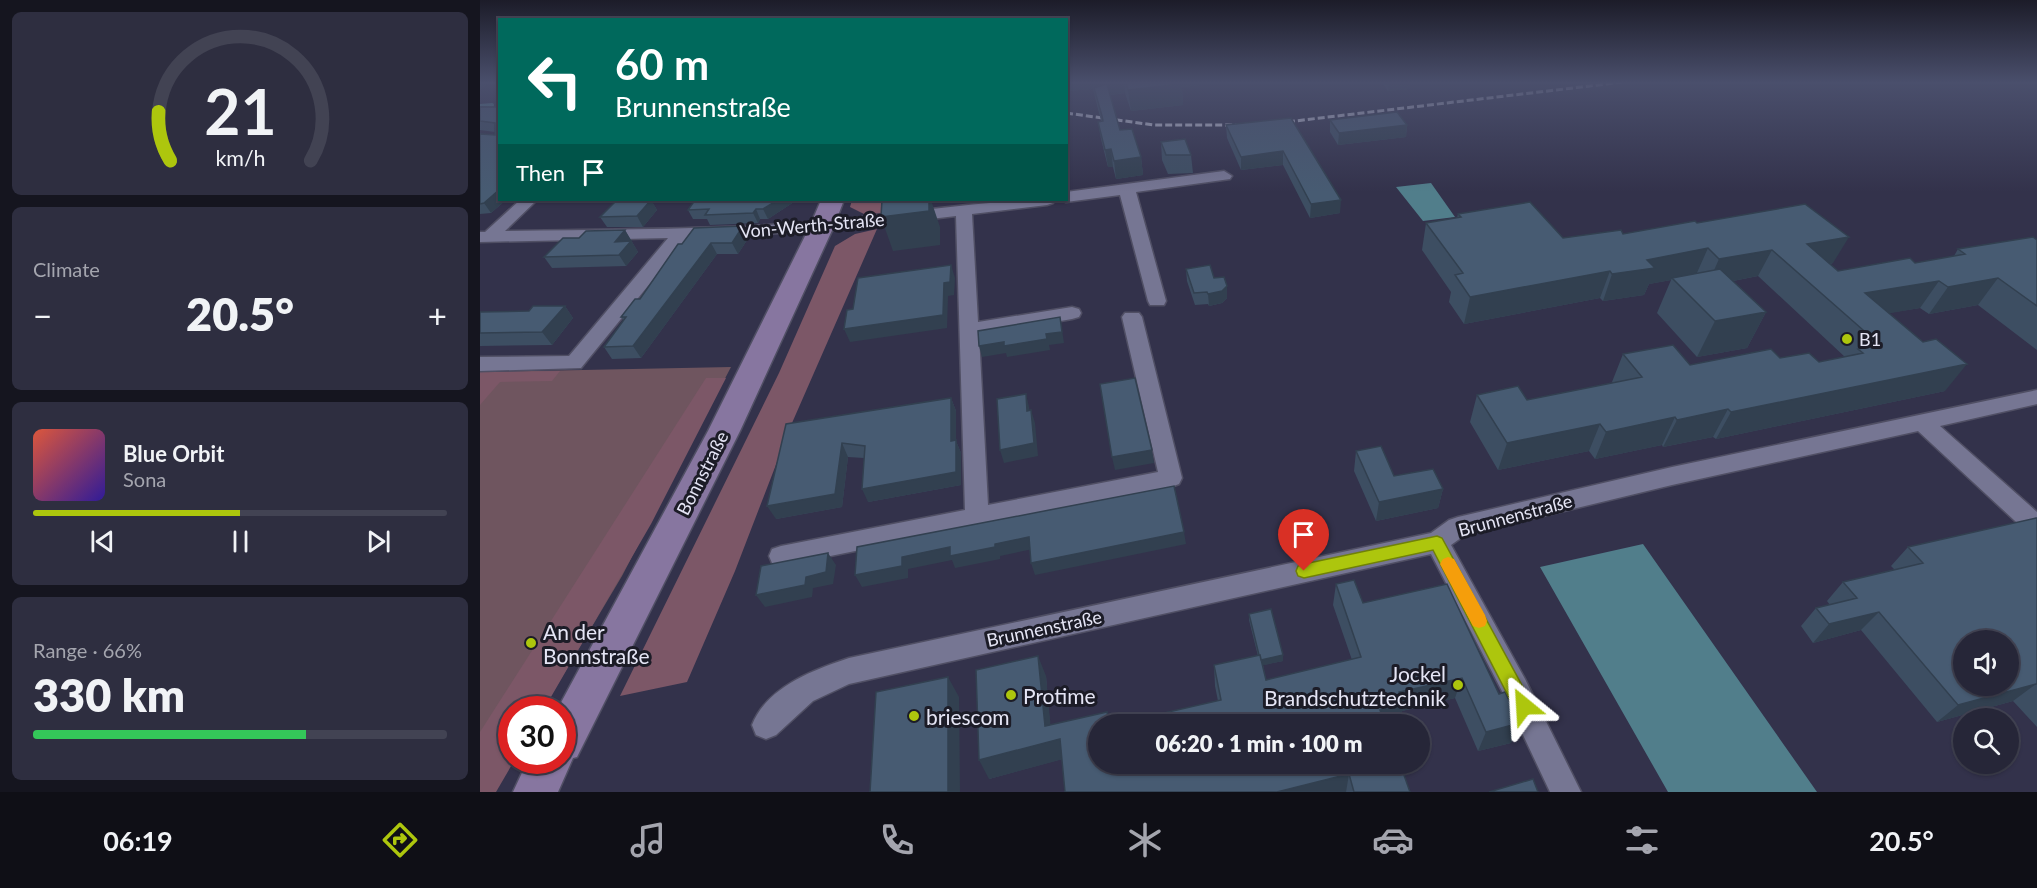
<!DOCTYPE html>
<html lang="en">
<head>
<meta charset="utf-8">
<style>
  :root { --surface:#262638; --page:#2e2e40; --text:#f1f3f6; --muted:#a4a5ae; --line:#424353; --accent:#adc60d }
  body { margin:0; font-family:Lato,sans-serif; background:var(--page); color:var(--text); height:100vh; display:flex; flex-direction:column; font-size:22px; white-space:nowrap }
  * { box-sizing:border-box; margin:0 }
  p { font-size:20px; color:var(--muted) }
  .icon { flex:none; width:33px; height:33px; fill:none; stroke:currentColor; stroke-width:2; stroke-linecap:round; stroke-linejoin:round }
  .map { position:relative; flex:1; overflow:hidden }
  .sheet { display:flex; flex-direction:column; gap:12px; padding:12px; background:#15151f; width:480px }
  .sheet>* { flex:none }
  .top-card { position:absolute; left:18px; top:18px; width:570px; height:183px; border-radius:0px; box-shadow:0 2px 4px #0004,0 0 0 2px var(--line); background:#00695c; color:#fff; overflow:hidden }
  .fabs { position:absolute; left:1473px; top:630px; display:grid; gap:12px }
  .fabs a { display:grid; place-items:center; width:66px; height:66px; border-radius:50%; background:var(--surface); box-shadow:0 2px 4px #0004,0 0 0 2px var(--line); font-size:30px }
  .speed { position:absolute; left:18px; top:696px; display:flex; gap:12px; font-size:30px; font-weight:700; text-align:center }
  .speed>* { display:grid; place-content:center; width:78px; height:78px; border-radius:50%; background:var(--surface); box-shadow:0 2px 4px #0004,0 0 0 2px var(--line); line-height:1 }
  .speed .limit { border:9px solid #d22; background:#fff; color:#111 }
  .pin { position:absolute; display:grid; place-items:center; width:51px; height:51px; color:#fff; margin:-62px -26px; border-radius:50% 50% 50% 0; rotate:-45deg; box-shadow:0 0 6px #0007 }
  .pin .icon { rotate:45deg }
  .me { position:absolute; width:66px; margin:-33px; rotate:333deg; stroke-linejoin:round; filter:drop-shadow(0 0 4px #0008) }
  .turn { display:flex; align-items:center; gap:21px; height:126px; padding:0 18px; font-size:27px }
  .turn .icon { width:78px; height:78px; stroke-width:2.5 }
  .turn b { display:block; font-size:42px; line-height:51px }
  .then { display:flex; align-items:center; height:57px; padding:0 18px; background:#0003; gap:12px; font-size:22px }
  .big { font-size:45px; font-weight:800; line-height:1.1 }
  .sheet .tile { flex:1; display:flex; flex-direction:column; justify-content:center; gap:9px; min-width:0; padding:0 21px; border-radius:9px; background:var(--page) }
  .sheet .dial { align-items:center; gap:0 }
  .dial svg { height:156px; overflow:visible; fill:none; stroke:var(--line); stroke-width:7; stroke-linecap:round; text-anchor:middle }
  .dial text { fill:var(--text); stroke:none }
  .song { display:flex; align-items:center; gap:18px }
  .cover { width:72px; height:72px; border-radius:9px; background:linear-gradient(135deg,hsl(10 70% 55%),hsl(250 70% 35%)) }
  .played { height:6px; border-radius:3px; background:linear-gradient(90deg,var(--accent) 50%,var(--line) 50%) }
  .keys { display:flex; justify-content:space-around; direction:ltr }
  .heat { display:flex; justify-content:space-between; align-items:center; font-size:33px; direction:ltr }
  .charge { height:9px; border-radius:4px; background:linear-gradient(90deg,#34c759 66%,var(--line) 0) }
  .trip { position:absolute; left:608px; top:714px; width:342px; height:60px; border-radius:30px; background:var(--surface); box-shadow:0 2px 4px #0004,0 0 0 2px var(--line); font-weight:800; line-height:60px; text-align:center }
  .tabs { display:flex; height:96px; justify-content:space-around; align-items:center; background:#0f0f16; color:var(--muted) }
  .tabs .icon { width:42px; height:42px }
  .tabs .current { color:var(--accent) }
  .tabs b { font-size:27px; color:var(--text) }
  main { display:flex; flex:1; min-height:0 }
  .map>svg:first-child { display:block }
</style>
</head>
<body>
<main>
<section class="sheet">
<div class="tile dial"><svg viewBox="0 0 100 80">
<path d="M14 69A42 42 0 1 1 86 69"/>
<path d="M14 69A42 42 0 0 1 8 44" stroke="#adc60d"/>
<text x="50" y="56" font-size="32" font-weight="700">21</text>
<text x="50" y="72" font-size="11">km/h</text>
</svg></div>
<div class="tile"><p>Climate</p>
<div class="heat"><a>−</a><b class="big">20.5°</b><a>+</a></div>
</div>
<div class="tile">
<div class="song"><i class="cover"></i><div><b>Blue Orbit</b><p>Sona</p></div></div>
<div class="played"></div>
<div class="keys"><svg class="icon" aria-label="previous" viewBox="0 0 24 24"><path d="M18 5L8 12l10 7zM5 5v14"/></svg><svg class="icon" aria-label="pause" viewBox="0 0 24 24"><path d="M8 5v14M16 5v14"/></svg><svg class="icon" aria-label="next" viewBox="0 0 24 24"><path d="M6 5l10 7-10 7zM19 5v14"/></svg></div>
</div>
<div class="tile"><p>Range · 66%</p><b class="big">330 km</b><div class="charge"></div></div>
</section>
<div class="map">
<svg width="1557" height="792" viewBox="0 0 1557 792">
  <rect width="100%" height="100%" fill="#33324b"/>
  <path fill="#6f555f" d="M 251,367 L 142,576 L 63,709 L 32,710 L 32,760 L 0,792 L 0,372 Z"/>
  <path fill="#7c5767" d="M 372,200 L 399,200 L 408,209 L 408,213 L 384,214 L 370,207 Z
    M 397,229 L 312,423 L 255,571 L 207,682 L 140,696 L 299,373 L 355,246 L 375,234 Z
    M 80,371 L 72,381 L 20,382 L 0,405 L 0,372 Z
    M 226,378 L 246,378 L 171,524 L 64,709 L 32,710 L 32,760 L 34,761 L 16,792 L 0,792 L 0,732 Z"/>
  <path fill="#517e8b" d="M 951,183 L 975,217 L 943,221 L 916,187 Z
    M 1163,544 L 1337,792 L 1188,792 L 1060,567 Z"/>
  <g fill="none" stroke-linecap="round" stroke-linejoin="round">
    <path stroke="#517e8b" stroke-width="4" d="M 0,106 L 12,105"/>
    <g stroke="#504f64" stroke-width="3">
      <path id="minor" d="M 744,171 L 752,176 L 750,179 L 656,192 L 686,301 L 684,305 L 670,305 L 668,301 L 640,195 L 586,202 L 580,200 L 586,200 L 586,192 Z
        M 40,200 L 57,200 L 25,231 C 135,229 247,230 357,220 C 430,213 502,200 575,200 L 573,203 L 567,205 L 492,214 L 498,322 L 592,307 L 599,309 L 601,313 L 599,317 L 592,319 L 499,335 L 508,505 L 678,472 L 642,317 L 645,313 L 659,313 L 662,317 L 702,478 L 699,484 L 691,487 L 301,566 L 292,563 L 289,556 L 292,549 L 301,546 L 485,510 L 476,216 L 356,230 L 207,238 L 101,368 L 0,371 L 0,357 L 89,356 L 188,238 L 0,242 L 0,232 L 5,232 Z
        M 1557,390 L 1557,404 L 1460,426 L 1557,512 L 1557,536 L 1548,533 L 1438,431 L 1192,485 L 985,535 L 971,545 L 1045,679 L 1101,792 L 1070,792 L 1025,697 L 951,554 L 369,684 L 333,701 L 296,735 L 286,739 L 276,735 L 272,725 C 287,687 333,670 369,658 L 951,533 L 969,520 L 978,517 L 1192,467 Z"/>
    </g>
    <g stroke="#504f64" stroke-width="3">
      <path id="secondary" d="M 341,200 L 364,200 L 354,226 L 260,431 L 97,757 L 93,758 L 78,792 L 33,792 L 48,760 L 82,760 L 82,710 L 77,710 L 228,431 L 330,226 Z"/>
    </g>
    <use href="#minor" fill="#767693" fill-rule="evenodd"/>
    <use href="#secondary" fill="#8776a0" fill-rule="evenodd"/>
    <path stroke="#cbcbdc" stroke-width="3" stroke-dasharray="7 3" stroke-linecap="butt" d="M 586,113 L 674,125 L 762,125
      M 798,123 L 1143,82"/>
  </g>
  <path fill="#3d4e62" d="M 586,82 L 751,82 L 702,87 L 703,105 L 651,111 L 645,93 L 630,95 L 640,130 L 661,157 L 663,175 L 636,179 L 633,167 L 628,167 L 621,139 L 618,122 L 621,121 L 613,89 L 588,91 Z
    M 902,82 L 930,82 L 929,89 L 908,91 Z
    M 0,106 L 20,107 L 20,200 L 26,200 L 11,213 L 0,214 L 0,134 L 15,135 L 15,132 L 0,130 Z
    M 811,118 L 860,213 L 830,218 L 803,165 L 761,170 L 747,138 L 746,125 Z
    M 850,120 L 927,125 L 926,137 L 858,145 L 850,132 Z
    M 681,142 L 711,155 L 713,173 L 688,174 L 682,160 Z
    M 171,200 L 177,210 L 163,227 L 127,227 L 120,217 Z
    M 317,200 L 288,219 L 280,219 L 278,223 L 230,225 L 227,219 L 213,219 L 208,210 Z
    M 978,214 L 1083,238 L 1143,234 L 1217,223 L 1353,263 L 1350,264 L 1358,271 L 1435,263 L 1474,256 L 1478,249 L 1557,240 L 1557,350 L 1498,305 L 1449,314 L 1440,308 L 1408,313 L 1465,391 L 1236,439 L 1233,437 L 1183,447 L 1182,445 L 1115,459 L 1109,451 L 1018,470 L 990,422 L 997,395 L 1047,400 L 1133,383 L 1132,382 L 1143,354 L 1210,365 L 1300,358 L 1339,362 L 1365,357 L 1278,276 L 1253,281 L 1286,312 L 1267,348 L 1217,357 L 1177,313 L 1191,280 L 1169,284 L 1164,295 L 1123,301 L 1120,298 L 984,324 L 969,302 L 971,292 L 942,250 L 946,223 L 977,218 Z
    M 145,230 L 158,252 L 146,266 L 72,268 L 64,257 L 99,238 Z
    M 269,237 L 258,254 L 237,254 L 161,358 L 132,359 L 124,347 L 144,321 L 141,317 L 160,299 L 198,244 Z
    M 706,269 L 734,278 L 747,286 L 747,298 L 742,303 L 729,306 L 728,304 L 715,305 L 707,281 Z
    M 85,306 L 93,318 L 72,345 L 0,346 L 0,312 L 49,311 Z
    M 471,398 L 476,411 L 476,441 L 481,453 L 481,485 L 388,502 L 384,458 L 368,457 L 362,507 L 296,519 L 306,424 Z
    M 876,451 L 914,476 L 963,489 L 958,508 L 896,521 L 874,471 Z
    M 1557,518 L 1557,727 L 1533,701 L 1457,722 L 1381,630 L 1333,643 L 1321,626 L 1336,608 L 1350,605 L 1347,601 L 1363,582 L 1415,570 L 1411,566 L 1428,547 Z
    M 856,584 L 883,603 L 967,584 L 1031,743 L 998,751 L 975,698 L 922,711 L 918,724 L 738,701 L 735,686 L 734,665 L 778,656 L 769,620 L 769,614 L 803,661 L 783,665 L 786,680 L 872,660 L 853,605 Z
    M 566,676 L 570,725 L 618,724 L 920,764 L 930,792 L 585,792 L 582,759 L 509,779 Z"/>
  <path fill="#324050" d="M 0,82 L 11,82 L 0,90 Z
    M 586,82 L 612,82 L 613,89 L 588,91 Z
    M 613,82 L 644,82 L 645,93 L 617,96 L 614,88 L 615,97 Z
    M 695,82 L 751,82 L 702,87 L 703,105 L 651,111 L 648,90 Z
    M 909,82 L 930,82 L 929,89 L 908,91 Z
    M 927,125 L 926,137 L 858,145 L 859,133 Z
    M 631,149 L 633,167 L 628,167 L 625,150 Z
    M 803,151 L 803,165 L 761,170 L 761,157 Z
    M 661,157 L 663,175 L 636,179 L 634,161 Z
    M 20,189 L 20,200 L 26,200 L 11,213 L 4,203 Z
    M 171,200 L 177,210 L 163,227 L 157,216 Z
    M 298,200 L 317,200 L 288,219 L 283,209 Z
    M 449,200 L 451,200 L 460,227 L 460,245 L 413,251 L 401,217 Z
    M 861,200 L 860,213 L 830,218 L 831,204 Z
    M 276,209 L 280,219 L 278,223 L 273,213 Z
    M 263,226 L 269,237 L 258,254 L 252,243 Z
    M 145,230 L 158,252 L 146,266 L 139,255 L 135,242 Z
    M 1369,237 L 1353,263 L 1315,271 L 1327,244 Z
    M 231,243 L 237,254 L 161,358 L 153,346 Z
    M 1228,248 L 1216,275 L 1192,278 L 1191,280 L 1169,284 L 1164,295 L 1123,301 L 1132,274 L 1167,260 Z
    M 1292,250 L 1278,276 L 1227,286 L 1239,259 Z
    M 471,265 L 475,278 L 474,295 L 468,296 L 467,328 L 370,342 L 364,329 L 464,283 Z
    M 1130,271 L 1120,298 L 984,324 L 990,297 Z
    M 1518,278 L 1498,305 L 1449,314 L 1468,287 Z
    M 1459,281 L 1440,308 L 1371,320 L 1385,293 Z
    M 747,286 L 747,298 L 742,303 L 729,306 L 728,294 Z
    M 85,306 L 93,318 L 72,345 L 62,332 Z
    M 1286,312 L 1267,348 L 1217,357 L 1235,321 Z
    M 580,317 L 584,343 L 569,345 L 570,350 L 527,357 L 526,353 L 502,357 L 499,346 L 566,334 Z
    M 1487,364 L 1465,391 L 1236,439 L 1251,412 Z
    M 546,394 L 549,407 L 551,424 L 547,411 Z
    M 471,398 L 476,411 L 476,441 L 481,453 L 481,485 L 388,502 L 382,489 L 471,441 Z
    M 1248,409 L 1233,437 L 1183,447 L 1197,420 Z
    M 551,410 L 555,423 L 558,456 L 524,463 L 520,450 Z
    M 1195,417 L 1182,445 L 1115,459 L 1126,432 Z
    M 1120,424 L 1109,451 L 1018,470 L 1027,443 Z
    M 362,443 L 368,457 L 362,507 L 296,519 L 287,506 Z
    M 672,450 L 674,463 L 635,470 L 632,457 Z
    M 963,489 L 958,508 L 896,521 L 899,502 Z
    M 704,532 L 706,544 L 555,575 L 551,563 Z
    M 549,537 L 553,549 L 520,556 L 520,559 L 475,568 L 472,560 L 428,569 L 428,578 L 382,587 L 375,575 L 422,557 L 470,547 L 515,544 Z
    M 348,553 L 356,565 L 353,584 L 333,588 L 332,597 L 285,607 L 276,595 L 326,577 Z
    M 1399,612 L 1381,630 L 1333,643 L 1349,624 Z
    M 803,655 L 803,661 L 780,666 L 780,660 Z
    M 558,656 L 566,676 L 572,741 L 580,739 L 587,758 L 509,779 L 499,760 L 565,726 Z
    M 468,677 L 479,697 L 480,792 L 468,792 Z
    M 982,678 L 975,698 L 922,711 L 918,724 L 896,724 L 900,710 L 919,692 Z
    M 1556,684 L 1533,701 L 1457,722 L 1478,705 Z
    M 1040,723 L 1031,743 L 998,751 L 1006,732 Z
    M 869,774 L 866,792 L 797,792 Z"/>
  <path fill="#475b72" stroke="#324050" stroke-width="1.5" fill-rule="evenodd" d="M 646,82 L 700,82 L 701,84 L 648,90 Z
    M 627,84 L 640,130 L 652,129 L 661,157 L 634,161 L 631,149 L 625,150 L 618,122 L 623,121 L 622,116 L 614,88 Z
    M 0,107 L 20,107 L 20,189 L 4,203 L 0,204 L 0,134 L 15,135 L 15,123 L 0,121 Z
    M 917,112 L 927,125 L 859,133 L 850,120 Z
    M 811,118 L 861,200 L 831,204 L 803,151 L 761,157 L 746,125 Z
    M 705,139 L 711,155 L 686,155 L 681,142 Z
    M 137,200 L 171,200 L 157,216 L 120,217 Z
    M 215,200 L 298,200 L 283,209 L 276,209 L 273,213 L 225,215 L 229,209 L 208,210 Z
    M 402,200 L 449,200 L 449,211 L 401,217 Z
    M 1050,202 L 1083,238 L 1141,230 L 1143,234 L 1215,221 L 1217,223 L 1325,204 L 1369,237 L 1327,244 L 1358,271 L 1430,258 L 1435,263 L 1485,254 L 1478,249 L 1553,237 L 1557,240 L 1557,306 L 1518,278 L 1468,287 L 1459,281 L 1385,293 L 1443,342 L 1456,339 L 1487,364 L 1251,412 L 1248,409 L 1197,420 L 1195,417 L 1126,432 L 1120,424 L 1027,443 L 997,395 L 1038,386 L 1047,400 L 1162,377 L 1143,354 L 1193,345 L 1210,365 L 1291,349 L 1300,358 L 1329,353 L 1339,362 L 1383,353 L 1378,349 L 1399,344 L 1292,250 L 1239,259 L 1228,248 L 1167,260 L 1175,268 L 1132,274 L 1130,271 L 990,297 L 975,275 L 983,273 L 946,223 L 981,217 L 978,214 Z
    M 263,226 L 252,243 L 231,243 L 153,346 L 124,347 L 146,317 L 141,317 L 155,299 L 160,299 L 198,244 L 202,244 L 214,228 Z
    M 145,230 L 135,242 L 151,241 L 139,255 L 64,257 L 83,238 L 99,238 L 106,231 Z
    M 471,265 L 470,282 L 464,283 L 463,315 L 364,329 L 367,310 L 373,309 L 378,278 Z
    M 730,265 L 734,278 L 744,277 L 747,286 L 742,291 L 728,294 L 727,292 L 714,293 L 706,269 Z
    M 1240,269 L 1286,312 L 1235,321 L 1192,278 Z
    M 53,306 L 85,306 L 62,332 L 0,333 L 0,312 L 49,311 Z
    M 580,317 L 582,332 L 566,334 L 567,339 L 524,346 L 524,342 L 499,346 L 498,331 Z
    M 655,378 L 672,450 L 632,457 L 620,384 Z
    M 546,394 L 547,411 L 551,410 L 554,443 L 520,450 L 517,399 Z
    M 471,398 L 471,441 L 476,440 L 476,472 L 382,489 L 385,446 L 362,443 L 355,494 L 287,506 L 306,424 Z
    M 901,446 L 914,476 L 953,469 L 963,489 L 899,502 L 876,451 Z
    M 694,486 L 704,532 L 551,563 L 549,537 L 515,544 L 515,547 L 470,556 L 470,547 L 422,557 L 422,566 L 375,575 L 377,547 Z
    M 1556,518 L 1557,518 L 1557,684 L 1556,684 L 1478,705 L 1399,612 L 1349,624 L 1336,608 L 1377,598 L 1363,582 L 1443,563 L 1428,547 ZM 1484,640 L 1528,640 L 1528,686 L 1484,686 Z
    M 348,553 L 346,572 L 326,577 L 325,585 L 276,595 L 281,566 Z
    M 874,580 L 883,603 L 967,584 L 1019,694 L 1025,692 L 1040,723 L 1006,732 L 982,678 L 919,692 L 923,705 L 900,710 L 905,724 L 636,724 L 741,700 L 734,665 L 780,655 L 786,680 L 881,657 L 856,584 Z
    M 791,609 L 803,655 L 781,660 L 780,655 L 779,655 L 769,614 Z
    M 558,656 L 565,726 L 627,712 L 629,724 L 618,724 L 618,764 L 920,764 L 930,792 L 874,792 L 869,774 L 797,792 L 585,792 L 580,739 L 499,760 L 496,670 Z
    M 468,677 L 468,792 L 390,792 L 396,692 Z
    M 1053,779 L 1058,792 L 1009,792 Z"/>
  <linearGradient id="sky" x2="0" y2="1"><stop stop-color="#1c1c29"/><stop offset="0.43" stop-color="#4a4f6c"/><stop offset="1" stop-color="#4a4f6c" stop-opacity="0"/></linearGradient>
  <rect width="1557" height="192" fill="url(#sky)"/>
  <path fill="#adc60d" stroke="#708108" stroke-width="1.5" d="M 957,536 L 962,538 L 1050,700 L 1053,706 L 1050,713 L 1044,715 L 1037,713 L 953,550 L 824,578 L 818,576 L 816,571 L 818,566 L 824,564 Z"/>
  <path fill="#f59e0b" d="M 968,557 L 974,559 L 1005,615 L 1007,621 L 1005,626 L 999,628 L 993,626 L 960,564 L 963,559 Z"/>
  <g fill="#adc60d" stroke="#1c1c27" stroke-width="2">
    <circle cx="1367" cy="339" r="6"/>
    <circle cx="51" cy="643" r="6"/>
    <circle cx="978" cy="685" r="6"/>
    <circle cx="531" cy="695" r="6"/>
    <circle cx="434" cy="716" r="6"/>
  </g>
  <g text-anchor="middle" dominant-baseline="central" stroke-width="6" stroke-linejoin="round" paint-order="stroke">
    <g font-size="18" fill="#e5e5f5" stroke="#1c1c27">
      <text transform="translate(332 225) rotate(-5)">Von-Werth-Straße</text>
      <text transform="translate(222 473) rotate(-63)">Bonnstraße</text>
      <text transform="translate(1035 515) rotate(-15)">Brunnenstraße</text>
      <text transform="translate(564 628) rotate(-12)">Brunnenstraße</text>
    </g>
    <g font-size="18" fill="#e5e5f5" stroke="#1c1c27" text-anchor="start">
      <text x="1379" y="339">B1</text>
    </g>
    <g font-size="21" fill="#e5e5f5" stroke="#1c1c27" text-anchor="start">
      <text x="63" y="631">An der<tspan x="63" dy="24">Bonnstraße</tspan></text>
      <text x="966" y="673" text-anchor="end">Jockel<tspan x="966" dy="24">Brandschutztechnik</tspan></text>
      <text x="543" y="695">Protime</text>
      <text x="446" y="716">briescom</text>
    </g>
  </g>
</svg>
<div class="fabs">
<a><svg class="icon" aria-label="sound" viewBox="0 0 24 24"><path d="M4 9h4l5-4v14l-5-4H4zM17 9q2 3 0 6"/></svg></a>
<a><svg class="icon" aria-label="search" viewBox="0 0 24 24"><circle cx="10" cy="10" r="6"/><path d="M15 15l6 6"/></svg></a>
</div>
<div class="speed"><div class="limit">30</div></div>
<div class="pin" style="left:824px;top:571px;background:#d93025"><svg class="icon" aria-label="arrive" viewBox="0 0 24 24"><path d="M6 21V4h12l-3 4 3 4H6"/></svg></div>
<svg class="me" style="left:1044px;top:706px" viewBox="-20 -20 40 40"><path d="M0-17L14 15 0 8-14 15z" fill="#adc60d" stroke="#fff" stroke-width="4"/></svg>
<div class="trip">06:20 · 1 min · 100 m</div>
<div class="top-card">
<div class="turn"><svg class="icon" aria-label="left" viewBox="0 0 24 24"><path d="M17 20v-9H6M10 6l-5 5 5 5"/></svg><div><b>60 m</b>Brunnenstraße</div></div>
<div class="then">Then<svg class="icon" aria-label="arrive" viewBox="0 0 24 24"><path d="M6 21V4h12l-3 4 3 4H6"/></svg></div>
</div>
</div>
</main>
<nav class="tabs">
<b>06:19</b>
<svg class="icon current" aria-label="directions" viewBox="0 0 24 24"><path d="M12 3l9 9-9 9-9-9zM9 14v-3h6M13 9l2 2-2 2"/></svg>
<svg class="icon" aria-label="music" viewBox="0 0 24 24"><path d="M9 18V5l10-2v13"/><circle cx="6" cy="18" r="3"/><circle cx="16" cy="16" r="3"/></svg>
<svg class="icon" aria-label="phone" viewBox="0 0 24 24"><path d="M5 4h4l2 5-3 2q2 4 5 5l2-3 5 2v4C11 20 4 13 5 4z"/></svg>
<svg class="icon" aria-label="climate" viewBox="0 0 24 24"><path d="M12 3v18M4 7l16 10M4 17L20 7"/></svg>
<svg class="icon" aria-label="car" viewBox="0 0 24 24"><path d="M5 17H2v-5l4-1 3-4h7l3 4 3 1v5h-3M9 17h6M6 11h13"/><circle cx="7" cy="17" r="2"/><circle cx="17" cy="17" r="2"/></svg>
<svg class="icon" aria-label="filters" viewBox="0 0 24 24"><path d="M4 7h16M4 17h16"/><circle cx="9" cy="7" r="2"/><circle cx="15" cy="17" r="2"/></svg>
<b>20.5°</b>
</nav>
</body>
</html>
